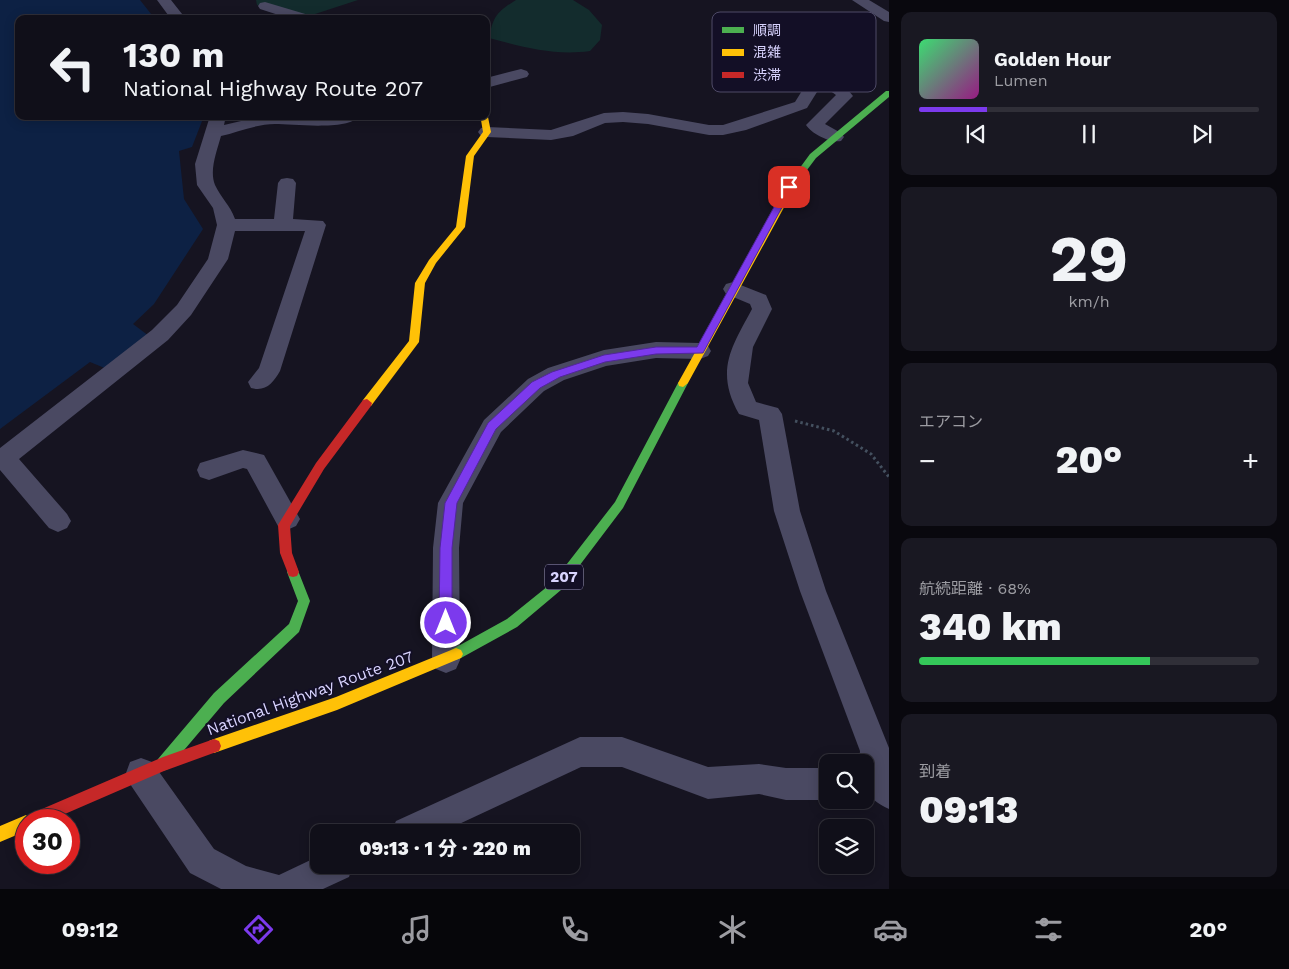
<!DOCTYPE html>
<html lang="ja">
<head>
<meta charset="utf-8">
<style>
  :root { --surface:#100f19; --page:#191822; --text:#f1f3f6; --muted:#9c9ca2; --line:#302f38; --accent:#7c3aed }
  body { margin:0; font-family:"Work Sans","Noto Sans JP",sans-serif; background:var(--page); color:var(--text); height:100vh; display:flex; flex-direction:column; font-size:19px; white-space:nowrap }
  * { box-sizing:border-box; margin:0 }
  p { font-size:16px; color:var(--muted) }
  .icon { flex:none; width:28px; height:28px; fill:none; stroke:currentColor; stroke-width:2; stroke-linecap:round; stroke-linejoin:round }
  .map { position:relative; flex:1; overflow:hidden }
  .details { display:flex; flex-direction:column; gap:12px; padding:12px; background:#09080e; width:400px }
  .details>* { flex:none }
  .hud { position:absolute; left:15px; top:15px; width:475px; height:105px; border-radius:10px; box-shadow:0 2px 12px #0003,0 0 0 1px var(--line); background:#100f19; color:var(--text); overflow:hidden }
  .controls { position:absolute; left:819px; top:754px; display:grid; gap:10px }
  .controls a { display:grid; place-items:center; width:55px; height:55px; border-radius:10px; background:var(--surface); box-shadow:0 2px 12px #0003,0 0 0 1px var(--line); font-size:25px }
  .speed { position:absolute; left:15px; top:809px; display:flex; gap:10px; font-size:25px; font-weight:700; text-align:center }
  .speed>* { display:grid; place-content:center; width:65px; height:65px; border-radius:50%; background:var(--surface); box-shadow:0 2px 12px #0003,0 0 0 1px var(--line); line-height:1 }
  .speed .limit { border:8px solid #d22; background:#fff; color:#111 }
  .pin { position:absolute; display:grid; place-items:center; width:42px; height:42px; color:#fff; margin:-21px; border-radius:10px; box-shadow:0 2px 8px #0006 }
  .me { position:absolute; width:55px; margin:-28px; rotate:0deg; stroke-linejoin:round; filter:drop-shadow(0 0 4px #0008) }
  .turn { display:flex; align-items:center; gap:18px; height:105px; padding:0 25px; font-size:22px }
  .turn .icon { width:65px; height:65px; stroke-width:2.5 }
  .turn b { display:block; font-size:35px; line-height:42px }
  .big { font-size:38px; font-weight:800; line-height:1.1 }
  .details .tile { flex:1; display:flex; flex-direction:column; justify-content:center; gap:8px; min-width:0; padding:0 18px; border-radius:10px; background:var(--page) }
  .details .dial { align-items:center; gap:0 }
  .dial b { font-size:65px; line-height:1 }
  .song { display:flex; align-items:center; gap:15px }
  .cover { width:60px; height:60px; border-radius:8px; background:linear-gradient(135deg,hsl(140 70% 55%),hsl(310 70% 35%)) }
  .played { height:5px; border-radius:2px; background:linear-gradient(90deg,var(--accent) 20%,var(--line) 20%) }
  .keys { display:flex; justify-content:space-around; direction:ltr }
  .heat { display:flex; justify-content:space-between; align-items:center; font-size:28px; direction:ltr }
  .charge { height:8px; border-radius:4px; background:linear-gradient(90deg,#34c759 68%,var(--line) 0) }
  .trip { position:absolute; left:310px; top:824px; width:270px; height:50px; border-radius:10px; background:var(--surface); box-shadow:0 2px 12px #0003,0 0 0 1px var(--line); font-weight:800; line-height:50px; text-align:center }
  .tabs { display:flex; height:80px; justify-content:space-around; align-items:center; background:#06060a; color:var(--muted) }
  .tabs .icon { width:35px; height:35px }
  .tabs .selected { color:var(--accent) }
  .tabs b { font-size:22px; color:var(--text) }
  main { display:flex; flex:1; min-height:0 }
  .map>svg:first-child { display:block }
</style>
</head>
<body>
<main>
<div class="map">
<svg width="889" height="889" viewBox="0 0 889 889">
  <rect width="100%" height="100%" fill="#161421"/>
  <path fill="#132c2d" d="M 256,0 L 358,0 L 312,15 L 289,16 L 257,5 Z
    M 516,0 L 573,0 L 589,10 L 602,25 L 600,40 L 590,51 C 555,56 523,47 489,38 C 493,16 498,11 516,0 Z"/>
  <path fill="#0d2144" d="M 0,0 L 140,0 L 155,19 L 19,19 L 19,116 L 204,116 L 192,147 L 179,151 L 184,199 L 203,229 L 154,304 L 133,324 L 149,336 L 107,369 L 90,362 L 0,429 Z"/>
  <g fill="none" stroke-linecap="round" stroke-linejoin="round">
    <path stroke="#44505f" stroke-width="3" stroke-dasharray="2.5 3" stroke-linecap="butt" d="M 795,421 L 834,431 L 871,454 L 889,477"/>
    <path fill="#4a4962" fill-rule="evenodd" d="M 157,0 L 171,0 L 186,19 L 171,19 Z
      M 852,0 L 869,0 L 889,12 L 889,22 L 884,21 Z
      M 265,2 L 312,16 L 314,19 L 291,19 L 260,9 L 258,6 L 260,3 Z
      M 521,69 L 527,71 L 529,74 L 527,77 L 486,88 L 486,78 Z
      M 820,81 C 834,80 845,85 853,96 L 825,124 L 841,133 L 844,137 L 841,141 C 830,143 812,134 806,125 L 836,95 L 829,90 L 817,92 L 807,108 L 746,130 L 723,135 L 709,135 L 648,124 L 623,122 L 605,123 L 573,136 L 551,140 L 487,137 L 481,136 L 478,132 L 481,128 L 487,127 L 551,130 L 604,113 L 623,112 L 648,114 L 709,125 L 723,125 L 795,102 L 805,86 Z
      M 210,116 L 226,116 L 224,125 L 262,116 L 359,116 C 349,131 293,124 275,124 C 257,124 238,132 221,136 C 217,151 209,170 215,185 C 221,198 230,205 235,219 L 274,219 L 278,183 L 281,179 L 287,178 L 293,179 L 296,183 L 293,219 L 323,221 L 326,225 L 280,371 C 273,383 266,392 251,388 L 248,382 L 259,368 L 305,231 L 235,231 L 228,259 L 191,315 L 168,340 L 19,459 L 67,514 L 71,521 L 67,528 L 58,532 L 49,528 L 0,470 L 0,448 L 152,330 L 177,305 L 208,259 L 217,225 L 213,208 L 197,185 L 195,164 Z
      M 733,282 L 766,295 L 772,309 L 753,347 L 748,383 L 756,402 L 778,408 L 782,414 L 800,511 L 826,591 L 889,748 L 889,809 C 864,798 865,787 865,762 L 859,762 L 860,751 L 800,591 L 774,511 L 759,420 L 739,414 C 715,371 731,348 752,309 L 750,304 L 726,294 L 723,289 L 726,284 Z
      M 656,342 L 700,343 L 708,346 L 711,351 L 708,356 L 700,359 L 656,358 L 606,366 L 564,380 L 544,391 L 501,432 L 463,503 L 459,548 L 460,660 L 456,669 L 446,673 L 436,669 L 432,660 L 433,548 L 438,503 L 484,420 L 528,379 L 548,368 L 604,350 Z
      M 243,450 L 264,455 L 300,519 L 296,526 L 287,530 L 278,526 L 247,469 L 243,468 L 209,480 L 200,477 L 197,470 L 200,463 Z
      M 580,737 L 622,737 L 708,767 L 759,764 L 786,768 L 828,768 L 828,800 L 786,800 L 759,794 L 708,799 L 622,767 L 581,767 L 442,832 L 391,832 L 396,821 Z
      M 141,758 L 152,762 L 214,849 L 246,866 L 279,875 L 319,856 L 319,865 L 353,865 L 349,877 L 323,889 L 221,889 L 190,873 L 130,784 L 126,773 L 130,762 Z"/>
    <path fill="#4caf50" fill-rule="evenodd" d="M 886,91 L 889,91 L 889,97 L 816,158 L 798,182 L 792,182 L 791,180 L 810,154 Z
      M 683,379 L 688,383 L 623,508 L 561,590 L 517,627 L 461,658 L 456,660 L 451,658 L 449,654 L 451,650 L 507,619 L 553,582 L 615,502 L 678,383 Z
      M 293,567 L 297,568 L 310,601 L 299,632 L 224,703 L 168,769 L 163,771 L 158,769 L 156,764 L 158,759 L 214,693 L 289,624 L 298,601 L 287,572 L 289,568 Z"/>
    <path fill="#ffc107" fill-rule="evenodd" d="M 478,116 L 488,117 L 491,132 L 474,156 L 465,227 L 436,263 L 425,283 L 419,342 L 371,406 L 363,406 L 362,403 L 363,400 L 409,341 L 415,283 L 429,260 L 456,227 L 466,156 L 483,132 L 481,120 Z
      M 795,177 L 799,180 L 688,383 L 683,387 L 679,386 L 678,383 L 791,180 Z
      M 456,648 L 461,650 L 463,654 L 461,658 L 337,710 L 214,753 L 209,751 L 207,746 L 209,741 L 214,739 L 336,697 Z
      M 26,815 L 32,820 L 26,820 L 26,831 L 0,842 L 0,826 Z"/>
    <path fill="#c62828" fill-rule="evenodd" d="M 367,399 L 372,403 L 371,406 L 324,469 L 290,526 L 292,553 L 299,572 L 297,576 L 293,577 L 289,576 L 280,553 L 278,525 L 316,463 L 363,400 Z
      M 214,739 L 219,741 L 221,746 L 219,751 L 164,771 L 51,820 L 26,820 L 26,822 L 25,820 L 28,815 L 163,757 Z"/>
  </g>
  <path fill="#7c3aed" stroke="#51269a" d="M 789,184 L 793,187 L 703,353 L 656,354 L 605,362 L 560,377 L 540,388 L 496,429 L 457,503 L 452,548 L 452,623 L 451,627 L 446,629 L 441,627 L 439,623 L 440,548 L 445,503 L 488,423 L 532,382 L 552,372 L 604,355 L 656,347 L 697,347 L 785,187 Z"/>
  <g text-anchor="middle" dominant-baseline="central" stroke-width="4" stroke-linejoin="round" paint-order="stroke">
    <rect fill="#130f26" stroke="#9e99be" stroke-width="1" x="545" y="564.5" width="38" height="25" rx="4"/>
    <g font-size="15" font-weight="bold" fill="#d9d4ff">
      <text x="564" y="577">207</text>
    </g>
    <g font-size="16" fill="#d9d4ff" stroke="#130f26">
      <text transform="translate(310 693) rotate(-20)">National Highway Route 207</text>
    </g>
  </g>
  <rect x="712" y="12" width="164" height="80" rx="8" fill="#130f26" stroke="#4e4a67" stroke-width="1"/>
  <rect x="722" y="27" width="22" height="6" fill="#4caf50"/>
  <rect x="722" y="49" width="22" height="7" fill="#ffc107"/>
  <rect x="722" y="72" width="22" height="6" fill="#c62828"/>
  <g font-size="14" fill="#d9d4ff">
    <text x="753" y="35">順調</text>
    <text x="753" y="57">混雑</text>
    <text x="753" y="80">渋滞</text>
  </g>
</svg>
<div class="controls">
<a><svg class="icon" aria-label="search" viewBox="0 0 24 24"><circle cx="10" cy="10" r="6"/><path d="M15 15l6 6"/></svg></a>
<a><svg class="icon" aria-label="layers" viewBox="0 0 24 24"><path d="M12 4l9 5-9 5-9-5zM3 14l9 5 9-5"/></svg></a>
</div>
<div class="speed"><div class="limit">30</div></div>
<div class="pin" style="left:789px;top:187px;background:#d93025"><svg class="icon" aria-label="arrive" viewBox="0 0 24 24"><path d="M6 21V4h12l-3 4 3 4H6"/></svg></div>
<svg class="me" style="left:446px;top:623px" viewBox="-20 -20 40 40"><circle r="17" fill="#7c3aed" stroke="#fff" stroke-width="3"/><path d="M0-11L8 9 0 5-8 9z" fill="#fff"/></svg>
<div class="trip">09:13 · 1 分 · 220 m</div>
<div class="hud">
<div class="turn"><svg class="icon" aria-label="left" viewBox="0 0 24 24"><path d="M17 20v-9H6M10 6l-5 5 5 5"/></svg><div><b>130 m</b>National Highway Route 207</div></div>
</div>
</div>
<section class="details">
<div class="tile">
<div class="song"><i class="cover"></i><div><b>Golden Hour</b><p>Lumen</p></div></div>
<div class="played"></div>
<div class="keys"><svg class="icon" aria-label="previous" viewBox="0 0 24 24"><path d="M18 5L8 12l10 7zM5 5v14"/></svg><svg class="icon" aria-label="pause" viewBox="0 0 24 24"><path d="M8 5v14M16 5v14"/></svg><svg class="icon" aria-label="next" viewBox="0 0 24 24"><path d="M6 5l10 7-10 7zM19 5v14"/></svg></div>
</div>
<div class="tile dial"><b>29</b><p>km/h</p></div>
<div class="tile"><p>エアコン</p>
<div class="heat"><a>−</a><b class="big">20°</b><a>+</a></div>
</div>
<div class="tile"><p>航続距離 · 68%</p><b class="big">340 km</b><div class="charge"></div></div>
<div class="tile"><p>到着</p><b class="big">09:13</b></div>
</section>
</main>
<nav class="tabs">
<b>09:12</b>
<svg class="icon selected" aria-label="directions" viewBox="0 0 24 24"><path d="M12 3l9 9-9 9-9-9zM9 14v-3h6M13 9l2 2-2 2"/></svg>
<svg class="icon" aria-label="music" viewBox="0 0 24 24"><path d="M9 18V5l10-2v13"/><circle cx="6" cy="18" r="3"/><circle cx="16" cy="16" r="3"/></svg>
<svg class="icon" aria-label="phone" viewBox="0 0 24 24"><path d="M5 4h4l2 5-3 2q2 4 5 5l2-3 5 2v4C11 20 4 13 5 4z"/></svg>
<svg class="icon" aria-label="climate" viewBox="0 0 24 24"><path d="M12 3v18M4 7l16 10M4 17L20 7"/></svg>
<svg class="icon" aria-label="car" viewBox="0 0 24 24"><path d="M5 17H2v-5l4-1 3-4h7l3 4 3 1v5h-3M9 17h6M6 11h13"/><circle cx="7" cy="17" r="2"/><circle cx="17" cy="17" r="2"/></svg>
<svg class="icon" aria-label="filters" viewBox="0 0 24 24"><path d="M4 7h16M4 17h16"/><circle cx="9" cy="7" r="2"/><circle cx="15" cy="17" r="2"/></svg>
<b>20°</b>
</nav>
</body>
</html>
